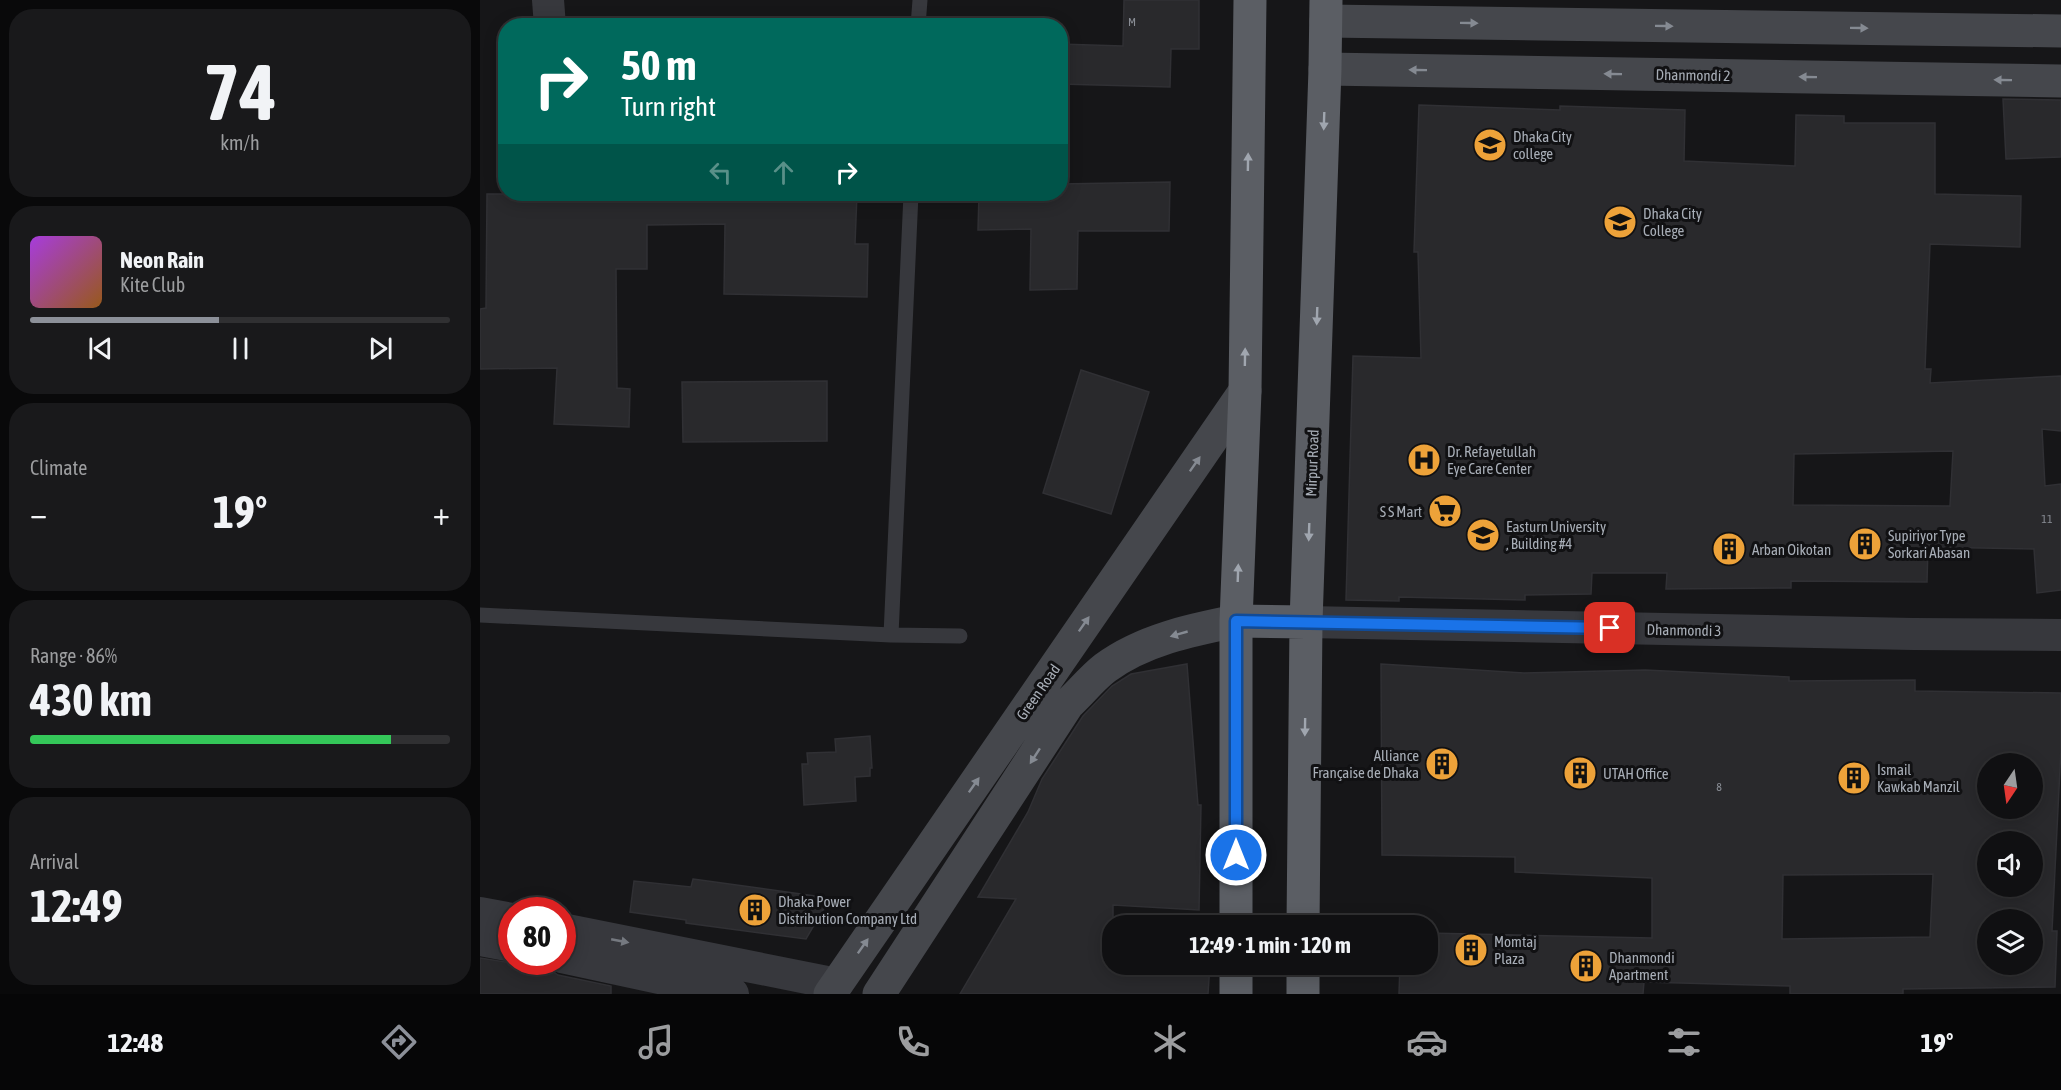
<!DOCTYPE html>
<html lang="en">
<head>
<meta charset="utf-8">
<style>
  :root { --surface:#101012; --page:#19191b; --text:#f1f3f6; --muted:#9c9d9f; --line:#303032; --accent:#8c9099 }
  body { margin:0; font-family:"Asap Condensed",sans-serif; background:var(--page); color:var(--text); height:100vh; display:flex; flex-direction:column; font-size:22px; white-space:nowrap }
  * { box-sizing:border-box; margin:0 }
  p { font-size:20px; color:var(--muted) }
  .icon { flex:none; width:33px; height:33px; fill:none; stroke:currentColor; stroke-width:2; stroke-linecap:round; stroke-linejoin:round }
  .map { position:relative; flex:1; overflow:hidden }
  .panel { display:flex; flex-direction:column; gap:9px; padding:9px; background:#09090a; width:480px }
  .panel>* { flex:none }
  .guide { position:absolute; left:18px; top:18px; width:570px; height:183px; border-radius:24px; box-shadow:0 3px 15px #0003,0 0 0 2px var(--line); background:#00695c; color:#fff; overflow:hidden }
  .needle { width:39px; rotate:193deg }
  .buttons { position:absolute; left:1497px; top:753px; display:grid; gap:12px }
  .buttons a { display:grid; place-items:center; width:66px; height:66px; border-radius:50%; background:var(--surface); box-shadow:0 3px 15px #0003,0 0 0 2px var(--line); font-size:30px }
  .speed { position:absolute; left:18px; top:897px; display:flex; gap:12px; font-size:30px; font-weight:700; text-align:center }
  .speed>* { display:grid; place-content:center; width:78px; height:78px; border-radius:50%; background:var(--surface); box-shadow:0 3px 15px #0003,0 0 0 2px var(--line); line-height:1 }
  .speed .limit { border:9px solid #d22; background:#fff; color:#111 }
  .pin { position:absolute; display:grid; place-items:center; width:51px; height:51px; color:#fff; margin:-26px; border-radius:12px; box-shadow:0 3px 9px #0006 }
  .me { position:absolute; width:66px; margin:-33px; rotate:0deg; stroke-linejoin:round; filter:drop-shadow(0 0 4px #0008) }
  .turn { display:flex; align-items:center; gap:21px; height:126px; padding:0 24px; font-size:27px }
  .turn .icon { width:78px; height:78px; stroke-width:2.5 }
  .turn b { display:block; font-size:42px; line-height:51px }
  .lanes { display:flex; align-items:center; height:57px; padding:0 24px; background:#0003; justify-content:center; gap:30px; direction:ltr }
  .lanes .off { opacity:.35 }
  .big { font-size:45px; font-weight:700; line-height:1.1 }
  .panel .widget { flex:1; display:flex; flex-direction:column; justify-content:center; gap:9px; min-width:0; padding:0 21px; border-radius:24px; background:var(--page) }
  .panel .dial { align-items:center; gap:0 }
  .dial b { font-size:78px; line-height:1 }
  .song { display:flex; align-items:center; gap:18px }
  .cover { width:72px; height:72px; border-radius:9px; background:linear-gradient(135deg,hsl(280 70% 55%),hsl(30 70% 35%)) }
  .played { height:6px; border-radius:3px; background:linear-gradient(90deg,var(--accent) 45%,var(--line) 45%) }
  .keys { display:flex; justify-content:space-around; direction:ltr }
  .heat { display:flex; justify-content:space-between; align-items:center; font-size:33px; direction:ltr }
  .charge { height:9px; border-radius:4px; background:linear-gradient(90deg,#34c759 86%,var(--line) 0) }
  .trip { position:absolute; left:622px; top:915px; width:336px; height:60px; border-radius:24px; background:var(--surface); box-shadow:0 3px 15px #0003,0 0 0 2px var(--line); font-weight:700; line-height:60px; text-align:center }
  .dock { display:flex; height:96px; justify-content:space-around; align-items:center; background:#060607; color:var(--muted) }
  .dock .icon { width:42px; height:42px }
  .dock .on { color:var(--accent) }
  .dock b { font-size:27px; color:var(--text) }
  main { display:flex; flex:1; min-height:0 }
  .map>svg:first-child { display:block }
</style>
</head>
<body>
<main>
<section class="panel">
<div class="widget dial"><b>74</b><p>km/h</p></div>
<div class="widget">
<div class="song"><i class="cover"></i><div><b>Neon Rain</b><p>Kite Club</p></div></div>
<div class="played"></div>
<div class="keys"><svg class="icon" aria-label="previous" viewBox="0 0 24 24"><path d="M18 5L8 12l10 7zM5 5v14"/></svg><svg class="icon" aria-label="pause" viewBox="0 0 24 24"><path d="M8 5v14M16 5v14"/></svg><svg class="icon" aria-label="next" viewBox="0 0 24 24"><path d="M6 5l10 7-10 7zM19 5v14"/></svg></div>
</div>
<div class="widget"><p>Climate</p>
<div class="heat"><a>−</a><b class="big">19°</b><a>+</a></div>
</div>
<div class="widget"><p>Range · 86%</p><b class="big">430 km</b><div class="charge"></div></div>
<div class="widget"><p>Arrival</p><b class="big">12:49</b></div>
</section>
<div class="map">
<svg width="1581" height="994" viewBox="0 0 1581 994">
  <rect width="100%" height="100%" fill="#161618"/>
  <path fill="#29292c" stroke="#303034" stroke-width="1.5" fill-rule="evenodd" d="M 644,0 L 719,0 L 719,49 L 691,49 L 690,87 L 580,84 L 580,44 L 643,46 Z
    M 1523,99 L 1581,100 L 1581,157 L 1526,159 Z
    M 939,105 L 1080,110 L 1080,106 L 1205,110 L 1204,161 L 1315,166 L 1316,115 L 1364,116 L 1364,123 L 1455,123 L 1455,194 L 1541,196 L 1540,247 L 1450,244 L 1445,369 L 1451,369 L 1450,383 L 1581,376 L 1581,431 L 1562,429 L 1565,486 L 1581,484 L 1581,590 L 1557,593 L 1554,549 L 1448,547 L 1447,582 L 1311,581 L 1311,588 L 1186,589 L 1187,573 L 1112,573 L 1111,594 L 1045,595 L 1045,600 L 919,597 L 919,601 L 866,600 L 873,356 L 941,358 L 938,252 L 934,252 ZM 1473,451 L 1470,506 L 1313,505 L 1314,454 Z
    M 690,182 L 689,231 L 598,231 L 597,289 L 550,290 L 551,229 L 498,230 L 499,194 L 580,194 L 580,184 Z
    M 7,194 L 377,194 L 375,244 L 388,244 L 387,297 L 244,294 L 245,224 L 167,225 L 167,269 L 136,269 L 137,388 L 150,389 L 149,427 L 74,424 L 77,368 L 0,369 L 0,309 L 6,308 Z
    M 601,370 L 669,392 L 631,514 L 563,493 Z
    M 347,381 L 347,441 L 203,442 L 202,382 Z
    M 707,664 L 718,805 L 721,805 L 719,910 L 633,905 L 633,964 L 730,964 L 728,994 L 480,994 L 536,899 L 498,897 L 548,812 L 562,779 L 603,716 L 632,686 L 651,674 Z
    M 901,664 L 1044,673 L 1165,670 L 1309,677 L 1309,681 L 1435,680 L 1435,691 L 1581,693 L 1581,748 L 1572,931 L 1577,931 L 1575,987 L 1423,989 L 1423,994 L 1310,994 L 1310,986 L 1164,982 L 1163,994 L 919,994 L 920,964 L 948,964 L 948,933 L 1172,938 L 1172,878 L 1035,872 L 1035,857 L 902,855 ZM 1508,764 L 1552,764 L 1552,808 L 1508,808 ZM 1508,842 L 1552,842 L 1552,886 L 1508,886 ZM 1453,874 L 1450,937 L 1302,939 L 1303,875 ZM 1508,920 L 1552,920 L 1552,964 L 1508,964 Z
    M 390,736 L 392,768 L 390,768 L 390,776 L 375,777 L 376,801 L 324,805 L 322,764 L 328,764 L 327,753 L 356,752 L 355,739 Z
    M 213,879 L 350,898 L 326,939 L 206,923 L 206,920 L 150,912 L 154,881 L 211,887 Z
    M 0,958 L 69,969 L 78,975 L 131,986 L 131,994 L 0,994 Z"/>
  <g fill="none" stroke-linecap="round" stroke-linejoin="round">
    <path stroke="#37383d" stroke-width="15" d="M 438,26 L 440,0
      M 0,615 L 411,635 L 480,636
      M 411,635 L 431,194"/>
    <path stroke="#37383d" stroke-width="32" d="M 68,0 L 70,26
      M 826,622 L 1433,634 L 1581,635
      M 0,913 L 32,919
      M 82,929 L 357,984
      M 0,940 L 32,946
      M 82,957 L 253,994"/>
    <path stroke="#45474c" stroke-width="33" d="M 846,21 L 1581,31
      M 845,69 L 1581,81
      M 350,994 L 765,391
      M 399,994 L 588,704 C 600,693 612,678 625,668 C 663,640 711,630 756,621"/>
    <path stroke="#5b5e64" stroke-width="33" d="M 756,621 L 826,622
      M 756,926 L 756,621 L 765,391 L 770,0
      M 823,926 L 826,622 L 845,69 L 846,0
      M 756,994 L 756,964
      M 823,994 L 823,964"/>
  </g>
  <defs><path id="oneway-solid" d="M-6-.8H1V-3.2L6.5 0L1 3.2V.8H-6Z" transform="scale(1.5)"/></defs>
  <g fill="#858a92">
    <use href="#oneway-solid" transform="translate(989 23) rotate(1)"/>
    <use href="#oneway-solid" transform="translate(1184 26) rotate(1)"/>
    <use href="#oneway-solid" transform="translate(1379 28) rotate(1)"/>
    <use href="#oneway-solid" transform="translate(938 70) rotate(-179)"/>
    <use href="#oneway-solid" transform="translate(1133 74) rotate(-179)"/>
    <use href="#oneway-solid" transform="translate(1328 77) rotate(-179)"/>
    <use href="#oneway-solid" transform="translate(1523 80) rotate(-179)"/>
    <use href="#oneway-solid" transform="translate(715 464) rotate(-55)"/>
    <use href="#oneway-solid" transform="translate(604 624) rotate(-55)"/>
    <use href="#oneway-solid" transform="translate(699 634) rotate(164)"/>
    <use href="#oneway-solid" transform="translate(555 756) rotate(123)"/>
    <use href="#oneway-solid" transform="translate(494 785) rotate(-55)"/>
    <use href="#oneway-solid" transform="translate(383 946) rotate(-55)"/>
  </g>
  <g fill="#a0a6af">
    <use href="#oneway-solid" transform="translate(844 121) rotate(92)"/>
    <use href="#oneway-solid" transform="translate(768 162) rotate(-89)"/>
    <use href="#oneway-solid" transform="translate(837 316) rotate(92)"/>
    <use href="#oneway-solid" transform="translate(765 357) rotate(-89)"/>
    <use href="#oneway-solid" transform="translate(829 532) rotate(92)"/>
    <use href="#oneway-solid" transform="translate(758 573) rotate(-88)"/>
    <use href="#oneway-solid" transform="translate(825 727) rotate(91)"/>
  </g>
  <use fill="#757980" href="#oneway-solid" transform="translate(140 941) rotate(11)"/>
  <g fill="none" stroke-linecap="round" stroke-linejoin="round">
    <g stroke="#114b97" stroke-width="15">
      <path id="route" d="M 756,855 L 756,621 L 1130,628"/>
    </g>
    <use href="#route" stroke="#1a73e8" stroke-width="10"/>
  </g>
  <defs>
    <g id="university-disc" transform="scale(1.725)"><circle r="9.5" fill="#eda239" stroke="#111113"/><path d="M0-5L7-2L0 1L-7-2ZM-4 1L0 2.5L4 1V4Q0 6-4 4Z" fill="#111"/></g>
    <g id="hospital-disc" transform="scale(1.725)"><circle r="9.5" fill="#eda239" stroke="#111113"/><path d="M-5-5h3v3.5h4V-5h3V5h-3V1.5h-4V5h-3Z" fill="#111"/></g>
    <g id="supermarket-disc" transform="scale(1.725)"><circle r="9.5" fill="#eda239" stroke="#111113"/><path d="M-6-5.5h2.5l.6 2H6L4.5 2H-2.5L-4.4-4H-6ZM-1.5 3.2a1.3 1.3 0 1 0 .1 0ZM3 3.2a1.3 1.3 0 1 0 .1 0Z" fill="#111"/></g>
    <g id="building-disc" transform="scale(1.725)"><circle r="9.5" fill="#eda239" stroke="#111113"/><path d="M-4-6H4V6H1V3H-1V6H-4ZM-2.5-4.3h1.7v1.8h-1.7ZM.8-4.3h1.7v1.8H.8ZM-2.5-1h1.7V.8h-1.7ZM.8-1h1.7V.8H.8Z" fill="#111"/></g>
  </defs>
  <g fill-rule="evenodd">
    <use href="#university-disc" x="1010" y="145"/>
    <use href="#university-disc" x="1140" y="222"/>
    <use href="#hospital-disc" x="944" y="460"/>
    <use href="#supermarket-disc" x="965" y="511"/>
    <use href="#university-disc" x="1003" y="535"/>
    <use href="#building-disc" x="1385" y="544"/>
    <use href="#building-disc" x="1249" y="549"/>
    <use href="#building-disc" x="962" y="764"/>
    <use href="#building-disc" x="1100" y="773"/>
    <use href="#building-disc" x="1374" y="778"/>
    <use href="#building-disc" x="275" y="910"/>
    <use href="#building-disc" x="991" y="950"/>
    <use href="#building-disc" x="1106" y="966"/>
  </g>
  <g text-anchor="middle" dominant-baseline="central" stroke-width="6" stroke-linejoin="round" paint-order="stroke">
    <g font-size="12" fill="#888c94">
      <text x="652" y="22">M</text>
      <text x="1567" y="519">11</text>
      <text x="1239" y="787">8</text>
    </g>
    <g font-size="15" fill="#a8aeb7" stroke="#111113">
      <text transform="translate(1213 75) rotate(1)">Dhanmondi 2</text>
      <text transform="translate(832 463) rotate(-88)">Mirpur Road</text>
      <text transform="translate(1204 630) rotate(1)">Dhanmondi 3</text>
      <text transform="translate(558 692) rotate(-55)">Green Road</text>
    </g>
    <g font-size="15" fill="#a8aeb7" stroke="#111113" text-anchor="start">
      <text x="1033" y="136">Dhaka City<tspan x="1033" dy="17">college</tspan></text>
      <text x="1163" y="213">Dhaka City<tspan x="1163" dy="17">College</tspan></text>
      <text x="967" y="451">Dr. Refayetullah<tspan x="967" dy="17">Eye Care Center</tspan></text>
      <text x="942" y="511" text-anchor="end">S S Mart</text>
      <text x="1026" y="526">Easturn University<tspan x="1026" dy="17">, Building #4</tspan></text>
      <text x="1408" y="535">Supiriyor Type<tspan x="1408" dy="17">Sorkari Abasan</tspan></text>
      <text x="1272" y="549">Arban Oikotan</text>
      <text x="939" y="755" text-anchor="end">Alliance<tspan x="939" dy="17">Française de Dhaka</tspan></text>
      <text x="1397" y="769">Ismail<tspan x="1397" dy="17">Kawkab Manzil</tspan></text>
      <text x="1123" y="773">UTAH Office</text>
      <text x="298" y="901">Dhaka Power<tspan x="298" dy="17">Distribution Company Ltd</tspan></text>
      <text x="1014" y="941">Momtaj<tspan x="1014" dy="17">Plaza</tspan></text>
      <text x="1129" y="957">Dhanmondi<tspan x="1129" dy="17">Apartment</tspan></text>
    </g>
  </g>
</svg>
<div class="buttons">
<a><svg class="needle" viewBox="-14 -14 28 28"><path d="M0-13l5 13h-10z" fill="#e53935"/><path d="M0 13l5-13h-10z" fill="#9c9d9f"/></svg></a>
<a><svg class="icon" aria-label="sound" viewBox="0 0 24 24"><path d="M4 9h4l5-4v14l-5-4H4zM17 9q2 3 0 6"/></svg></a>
<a><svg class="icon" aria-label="layers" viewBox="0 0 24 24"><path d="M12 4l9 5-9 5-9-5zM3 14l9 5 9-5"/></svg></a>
</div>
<div class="speed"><div class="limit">80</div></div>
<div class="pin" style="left:1130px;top:628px;background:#d93025"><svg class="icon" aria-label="arrive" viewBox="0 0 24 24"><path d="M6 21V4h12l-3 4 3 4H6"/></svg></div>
<svg class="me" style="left:756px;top:855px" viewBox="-20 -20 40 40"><circle r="17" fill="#1a73e8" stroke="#fff" stroke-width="3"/><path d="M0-11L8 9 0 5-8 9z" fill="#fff"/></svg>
<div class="trip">12:49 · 1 min · 120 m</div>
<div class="guide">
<div class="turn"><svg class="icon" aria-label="right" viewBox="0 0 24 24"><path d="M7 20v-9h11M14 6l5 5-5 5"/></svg><div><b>50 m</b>Turn right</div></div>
<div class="lanes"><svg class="icon off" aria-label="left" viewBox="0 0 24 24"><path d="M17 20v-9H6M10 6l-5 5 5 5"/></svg><svg class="icon off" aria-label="ahead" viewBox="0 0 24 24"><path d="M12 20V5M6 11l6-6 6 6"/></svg><svg class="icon" aria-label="right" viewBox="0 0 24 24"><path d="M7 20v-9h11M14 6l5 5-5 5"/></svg></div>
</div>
</div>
</main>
<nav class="dock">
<b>12:48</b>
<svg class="icon on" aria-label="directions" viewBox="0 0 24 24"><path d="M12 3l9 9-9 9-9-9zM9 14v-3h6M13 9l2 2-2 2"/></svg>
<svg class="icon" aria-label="music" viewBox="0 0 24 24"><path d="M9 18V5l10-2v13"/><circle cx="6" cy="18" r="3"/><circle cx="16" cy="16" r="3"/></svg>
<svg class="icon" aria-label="phone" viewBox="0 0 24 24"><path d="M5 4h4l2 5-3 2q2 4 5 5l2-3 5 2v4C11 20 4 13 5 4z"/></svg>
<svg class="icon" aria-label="climate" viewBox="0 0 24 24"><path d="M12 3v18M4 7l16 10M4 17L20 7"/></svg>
<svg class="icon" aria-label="car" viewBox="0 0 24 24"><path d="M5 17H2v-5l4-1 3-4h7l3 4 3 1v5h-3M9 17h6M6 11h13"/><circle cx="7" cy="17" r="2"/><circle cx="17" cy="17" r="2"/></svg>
<svg class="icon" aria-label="filters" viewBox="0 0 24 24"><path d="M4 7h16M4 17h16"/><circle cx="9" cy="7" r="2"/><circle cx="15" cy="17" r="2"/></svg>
<b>19°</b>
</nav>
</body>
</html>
